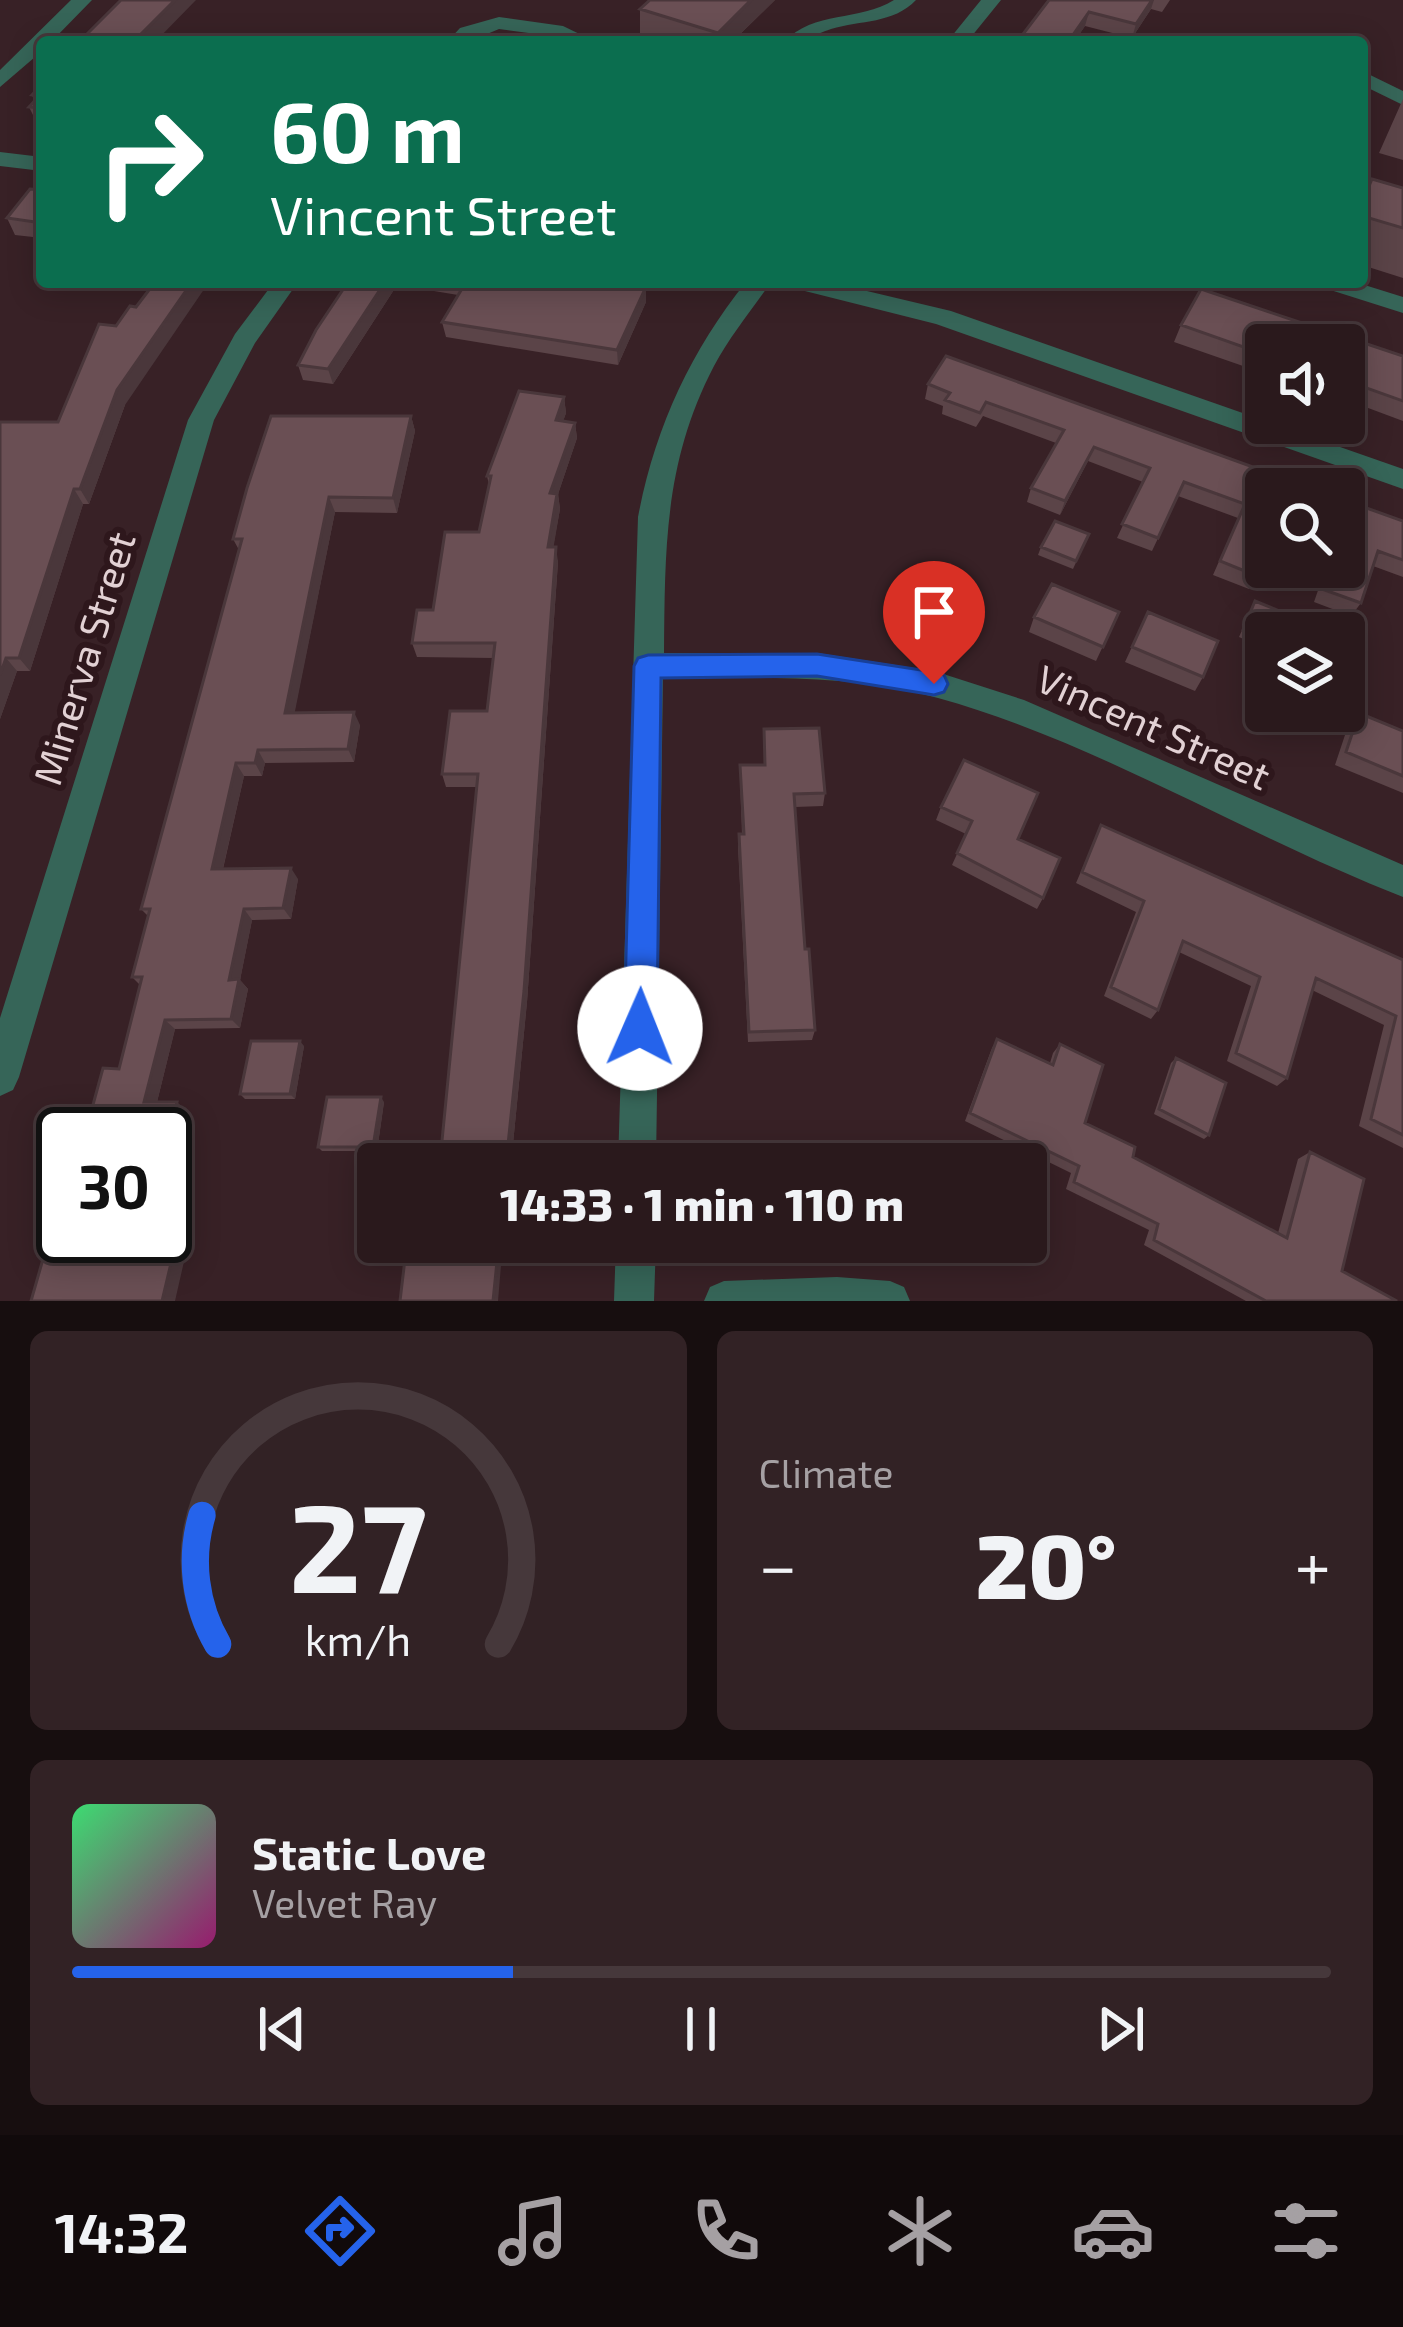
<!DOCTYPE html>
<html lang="en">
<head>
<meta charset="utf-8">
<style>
  :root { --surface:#2a191c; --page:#322225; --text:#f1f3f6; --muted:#a5a0a3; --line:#46383b; --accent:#2563eb }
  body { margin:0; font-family:"Exo 2",sans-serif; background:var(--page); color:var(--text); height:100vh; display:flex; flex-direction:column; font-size:45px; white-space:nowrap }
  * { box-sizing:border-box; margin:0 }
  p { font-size:39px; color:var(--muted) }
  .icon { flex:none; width:66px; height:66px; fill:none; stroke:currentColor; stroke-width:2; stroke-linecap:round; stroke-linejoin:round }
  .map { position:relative; height:1301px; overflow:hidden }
  .sheet { display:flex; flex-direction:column; gap:30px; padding:30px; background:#170e0f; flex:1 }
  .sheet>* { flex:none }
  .banner { position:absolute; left:36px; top:36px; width:1332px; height:252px; border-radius:12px; box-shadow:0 6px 30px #0003,0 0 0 3px var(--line); background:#0b6e4f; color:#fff; overflow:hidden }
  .fabs { position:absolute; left:1245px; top:324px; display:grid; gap:24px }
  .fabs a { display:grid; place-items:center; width:120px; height:120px; border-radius:12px; background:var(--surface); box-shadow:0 6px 30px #0003,0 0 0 3px var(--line); font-size:60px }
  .speed { position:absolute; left:36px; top:1107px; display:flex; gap:24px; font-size:60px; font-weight:700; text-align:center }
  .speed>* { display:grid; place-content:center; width:156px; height:156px; border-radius:50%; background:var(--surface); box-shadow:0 6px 30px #0003,0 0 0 3px var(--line); line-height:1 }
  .speed .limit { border:6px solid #111; border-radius:18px; background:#fff; color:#111 }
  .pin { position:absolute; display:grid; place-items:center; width:102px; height:102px; color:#fff; margin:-123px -51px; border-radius:50% 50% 50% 0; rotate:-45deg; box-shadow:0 0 12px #0007 }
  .pin .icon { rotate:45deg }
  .me { position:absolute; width:132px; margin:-66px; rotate:1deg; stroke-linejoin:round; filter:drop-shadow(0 0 9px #0008) }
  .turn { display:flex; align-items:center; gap:42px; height:252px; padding:0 36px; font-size:54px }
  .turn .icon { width:156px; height:156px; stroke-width:2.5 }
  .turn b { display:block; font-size:84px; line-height:102px }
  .big { font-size:90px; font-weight:800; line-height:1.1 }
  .sheet .card { flex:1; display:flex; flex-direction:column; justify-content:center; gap:18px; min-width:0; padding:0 42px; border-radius:18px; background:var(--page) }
  .sheet .dial { align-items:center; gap:0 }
  .dial svg { height:312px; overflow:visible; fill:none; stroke:var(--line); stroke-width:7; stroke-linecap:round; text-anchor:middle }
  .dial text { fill:var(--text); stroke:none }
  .song { display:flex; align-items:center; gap:36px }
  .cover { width:144px; height:144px; border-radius:18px; background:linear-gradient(135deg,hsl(140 70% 55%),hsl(320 70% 35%)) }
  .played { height:12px; border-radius:6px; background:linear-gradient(90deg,var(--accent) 35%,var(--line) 35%) }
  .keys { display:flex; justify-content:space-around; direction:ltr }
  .heat { display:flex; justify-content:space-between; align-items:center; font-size:66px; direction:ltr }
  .sheet .tiles { flex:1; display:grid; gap:30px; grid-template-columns:1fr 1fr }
  .card:last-child { grid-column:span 2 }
  .trip { position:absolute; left:357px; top:1143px; width:690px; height:120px; border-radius:12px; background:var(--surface); box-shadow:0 6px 30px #0003,0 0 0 3px var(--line); font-weight:800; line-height:120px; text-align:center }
  .dock { display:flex; height:192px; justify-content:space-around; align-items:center; background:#110a0b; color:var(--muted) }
  .dock .icon { width:84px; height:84px }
  .dock .current { color:var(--accent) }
  .dock b { font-size:54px; color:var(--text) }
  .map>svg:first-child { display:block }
</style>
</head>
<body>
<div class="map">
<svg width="1403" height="1301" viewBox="0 0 1403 1301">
  <rect width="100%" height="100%" fill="#382126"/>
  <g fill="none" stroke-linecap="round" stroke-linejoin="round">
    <path fill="#366558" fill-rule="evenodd" d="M 71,0 L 92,0 L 51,42 L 42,42 L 42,51 L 0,87 L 0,70 Z
      M 894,0 L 916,0 C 893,24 861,20 831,29 C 813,35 804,42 784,42 C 814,10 859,22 894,0 Z
      M 981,0 L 1001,0 L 967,42 L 947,42 Z
      M 499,17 L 563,26 L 596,42 L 499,29 L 468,42 L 447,42 L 460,28 Z
      M 1362,71 L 1403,91 L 1403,105 L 1362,85 Z
      M 0,152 L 42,157 L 42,171 L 0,166 Z
      M 274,282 L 298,282 L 255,343 L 214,420 L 19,1077 L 13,1090 L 0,1096 L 0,1018 L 188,420 L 235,334 Z
      M 746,282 L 771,282 C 752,310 730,336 714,366 C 664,462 665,549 664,653 L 817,653 L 934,671 L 1024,700 L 1403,865 L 1403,897 C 1248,837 1097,742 938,698 C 848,673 755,678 663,678 L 656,1164 L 618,1164 L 638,517 C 655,428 690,352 746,282 Z
      M 785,282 L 829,282 L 951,311 L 1403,469 L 1403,489 L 936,324 L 789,287 Z
      M 1317,282 L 1355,282 L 1403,297 L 1403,313 L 1321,287 Z
      M 616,1242 L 656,1242 L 654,1301 L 614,1301 Z
      M 837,1277 L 890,1281 L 904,1287 L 910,1301 L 704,1301 L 710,1287 L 724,1281 Z"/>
  </g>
  <path fill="#5b4448" d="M 775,0 L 732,42 L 670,42 L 640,33 L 640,9 Z
    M 1049,0 L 1170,0 L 1162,12 L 1151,9 L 1132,38 L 1085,26 L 1074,42 L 1017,42 Z
    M 42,84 L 42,124 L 37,123 L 29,107 L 34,100 L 32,95 Z
    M 1403,99 L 1403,160 L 1379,153 Z
    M 1372,179 L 1403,188 L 1403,278 L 1362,265 L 1362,198 Z
    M 42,190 L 42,238 L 15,235 L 7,218 Z
    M 348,282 L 399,282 L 333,384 L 303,380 L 298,365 Z
    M 427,282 L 619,282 L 646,302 L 618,365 L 446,337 L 442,322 L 458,295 L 428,290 Z
    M 136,307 L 125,405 L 89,504 L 83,504 L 30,671 L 17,671 L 0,719 L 0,422 L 58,422 L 116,326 Z
    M 1181,325 L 1266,345 L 1266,374 L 1174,342 Z
    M 1358,341 L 1403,356 L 1403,421 L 1344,399 L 1344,369 Z
    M 928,384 L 1266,489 L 1257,576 L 1249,589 L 1213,575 L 1238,518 L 1178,496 L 1152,551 L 1117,538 L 1143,482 L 1088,461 L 1060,515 L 1027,502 L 1031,488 L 1056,443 L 983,416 L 976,427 L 942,414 L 943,406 L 925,399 Z
    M 564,397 L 566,413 L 563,421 L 575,423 L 577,438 L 558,494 L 560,509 L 553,547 L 558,562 L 527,1002 L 511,1164 L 415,1164 L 440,1161 L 477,787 L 446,787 L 442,774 L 487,711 L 493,658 L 417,657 L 412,643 L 479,532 L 489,485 L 487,476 Z
    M 411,416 L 415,431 L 397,513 L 335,512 L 294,713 L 360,725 L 354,762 L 265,763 L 262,776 L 244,776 L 223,869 L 298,879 L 291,919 L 252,920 L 240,980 L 248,989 L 240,1028 L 175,1029 L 157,1102 L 187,1111 L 165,1196 L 165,1134 L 119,1069 L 140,985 L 132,977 L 148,916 L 141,909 L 239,550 L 233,539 Z
    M 1403,521 L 1403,577 L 1373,566 L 1361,603 L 1351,616 L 1314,602 L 1326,567 L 1344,567 Z
    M 1089,534 L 1073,569 L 1038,555 L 1041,547 Z
    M 1255,601 L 1266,633 L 1266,649 L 1239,637 Z
    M 1119,612 L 1096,661 L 1029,632 L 1034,617 Z
    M 1148,612 L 1203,677 L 1195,691 L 1125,662 Z
    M 1359,713 L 1403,731 L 1403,793 L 1335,765 L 1348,726 Z
    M 764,729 L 825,793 L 823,806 L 795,807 L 805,949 L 815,1030 L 812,1040 L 748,1042 L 738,847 L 739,834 L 742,834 L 740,778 L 740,765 L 764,765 Z
    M 941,807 L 1018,839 L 1043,898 L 1037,909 L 952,865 L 966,834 L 936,820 Z
    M 1101,825 L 1403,960 L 1403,1148 L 1359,1126 L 1384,1025 L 1312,990 L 1287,1078 L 1277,1086 L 1227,1061 L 1251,986 L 1179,952 L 1158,1010 L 1151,1019 L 1104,996 L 1136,912 L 1076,883 Z
    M 997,1039 L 1050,1063 L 1053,1053 L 1060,1044 L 1085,1123 L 1133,1157 L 1278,1233 L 1298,1159 L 1310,1152 L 1342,1271 L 1397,1301 L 1246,1301 L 1144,1245 L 1149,1230 L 1066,1189 L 1071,1173 L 965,1121 L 992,1048 Z
    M 304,1046 L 295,1099 L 245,1099 L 240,1094 Z
    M 1176,1058 L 1209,1135 L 1204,1139 L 1154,1114 L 1171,1063 Z
    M 384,1102 L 377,1151 L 322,1151 L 318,1147 Z"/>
  <path fill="#4a373b" d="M 175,0 L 196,0 L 155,42 L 133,42 Z
    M 751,0 L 775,0 L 732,42 L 718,42 L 718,33 Z
    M 1152,0 L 1154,0 L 1151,9 L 1132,38 L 1136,24 Z
    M 1089,12 L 1085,26 L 1074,42 L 1068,42 Z
    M 192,282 L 209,282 L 125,405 L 89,504 L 80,489 L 117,390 Z
    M 385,282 L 399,282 L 333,384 L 328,369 Z
    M 646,287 L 646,302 L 618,365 L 617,350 Z
    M 564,397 L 566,413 L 558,436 L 556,420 Z
    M 411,416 L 415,431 L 397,513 L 393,498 Z
    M 575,423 L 577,438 L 558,494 L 560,509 L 551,562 L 548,547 L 550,493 Z
    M 1094,447 L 1088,461 L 1060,515 L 1065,501 Z
    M 74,489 L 83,504 L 30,671 L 19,658 Z
    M 329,497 L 335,512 L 292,726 L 285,713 Z
    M 556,547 L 558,562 L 527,1002 L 511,1164 L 506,1164 Z
    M 6,658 L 17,671 L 0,719 L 0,675 Z
    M 354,712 L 360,725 L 354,762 L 348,749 Z
    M 258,750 L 265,763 L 262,776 L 255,763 Z
    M 236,763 L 244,776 L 220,881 L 212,869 Z
    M 291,868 L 298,879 L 291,919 L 283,908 Z
    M 244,909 L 252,920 L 240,980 L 248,989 L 240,1028 L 231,1019 L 229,980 Z
    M 165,1020 L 175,1029 L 155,1110 L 144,1102 Z
    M 300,1041 L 304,1046 L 295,1099 L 290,1094 Z
    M 381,1097 L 384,1102 L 377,1151 L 373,1147 Z
    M 177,1102 L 187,1111 L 165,1196 L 165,1147 Z
    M 177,1238 L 188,1244 L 175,1301 L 162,1301 Z
    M 499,1242 L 503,1242 L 498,1301 L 493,1301 Z"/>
  <path fill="#6a4f54" stroke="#4a373b" stroke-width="3" d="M 121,0 L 175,0 L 133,42 L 79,42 Z
    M 650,0 L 751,0 L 718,33 L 640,9 Z
    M 1049,0 L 1152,0 L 1136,24 L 1089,12 L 1068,42 L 1017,42 Z
    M 42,84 L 42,108 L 29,107 L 39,96 L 32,95 Z
    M 1372,179 L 1403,188 L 1403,228 L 1362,216 L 1362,203 Z
    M 30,189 L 42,190 L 42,223 L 7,218 Z
    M 155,282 L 192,282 L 117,390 L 80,489 L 74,489 L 19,658 L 6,658 L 0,675 L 0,422 L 58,422 L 99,324 L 116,326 L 130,306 L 136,307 Z
    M 348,282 L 385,282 L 328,369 L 298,365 L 316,330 Z
    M 466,282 L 619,282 L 646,287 L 617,350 L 442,322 Z
    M 1201,289 L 1305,324 L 1295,345 L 1266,345 L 1266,355 L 1181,325 Z
    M 1358,341 L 1403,356 L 1403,401 L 1344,380 L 1344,374 Z
    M 946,356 L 1314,489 L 1266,489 L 1266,554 L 1257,576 L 1220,561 L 1245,504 L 1184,482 L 1158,538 L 1122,524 L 1150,468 L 1094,447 L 1065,501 L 1031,488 L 1064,430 L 986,402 L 980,413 L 945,400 L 950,393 L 928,384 Z
    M 519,391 L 564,397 L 556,420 L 575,423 L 550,493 L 557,494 L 548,547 L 556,547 L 524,991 L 506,1164 L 415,1164 L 416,1161 L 440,1161 L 478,774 L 442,774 L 450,711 L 487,711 L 495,643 L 412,643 L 417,610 L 433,610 L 445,532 L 479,532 L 491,476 L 487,476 Z
    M 271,416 L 411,416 L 393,498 L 329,497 L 285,713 L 354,712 L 348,749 L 258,750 L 255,763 L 236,763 L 212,869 L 291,868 L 283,908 L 244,909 L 229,980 L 239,979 L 231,1019 L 165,1020 L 144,1102 L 177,1102 L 165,1147 L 165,1134 L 85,1134 L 103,1068 L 119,1069 L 142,977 L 132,977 L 150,909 L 141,909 L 242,539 L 233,539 L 247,488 Z
    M 1344,500 L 1403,521 L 1403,560 L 1378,551 L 1361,603 L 1322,589 L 1330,567 L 1344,567 Z
    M 1055,521 L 1089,534 L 1076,561 L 1041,547 Z
    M 1052,584 L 1119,612 L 1103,647 L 1034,617 Z
    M 1255,601 L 1292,616 L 1286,633 L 1266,633 L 1266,639 L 1243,630 Z
    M 1148,612 L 1218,641 L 1203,677 L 1132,647 Z
    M 1359,713 L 1403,731 L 1403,776 L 1346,752 Z
    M 819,728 L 825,793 L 794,794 L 805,949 L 809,949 L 815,1030 L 749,1032 L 739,834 L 744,834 L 740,765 L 765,765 L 764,729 Z
    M 964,760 L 1038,793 L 1018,839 L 1060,858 L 1043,898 L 957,853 L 972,821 L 941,807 Z
    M 1101,825 L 1403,960 L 1403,1135 L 1371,1119 L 1396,1016 L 1316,978 L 1287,1078 L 1236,1053 L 1260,977 L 1183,941 L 1158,1010 L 1111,987 L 1144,901 L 1082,872 Z
    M 997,1039 L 1053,1065 L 1060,1044 L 1103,1065 L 1085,1123 L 1135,1147 L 1133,1157 L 1287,1238 L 1310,1152 L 1364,1179 L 1342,1271 L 1397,1301 L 1266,1301 L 1154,1240 L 1158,1224 L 1074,1182 L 1079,1166 L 970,1113 Z
    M 251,1041 L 300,1041 L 290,1094 L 240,1094 Z
    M 1176,1058 L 1226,1083 L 1209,1135 L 1159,1109 Z
    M 327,1097 L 381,1097 L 373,1147 L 318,1147 Z
    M 61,1196 L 63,1196 L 63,1236 L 177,1238 L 162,1301 L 31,1301 Z
    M 407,1242 L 499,1242 L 493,1301 L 400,1301 Z"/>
  <path fill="#2563eb" stroke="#184099" stroke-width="3" d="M 817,654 L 934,672 L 944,675 L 948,684 L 944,692 L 934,695 L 817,676 L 661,678 L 657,1028 L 652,1040 L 640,1045 L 629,1040 L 624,1028 L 634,666 L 638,658 L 648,655 Z"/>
  <g text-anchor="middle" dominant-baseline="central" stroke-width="12" stroke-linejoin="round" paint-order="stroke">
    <g font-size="39" fill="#e2d1d4" stroke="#2e171c">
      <text transform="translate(83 658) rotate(-73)">Minerva Street</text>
      <text transform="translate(1154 726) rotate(24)">Vincent Street</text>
    </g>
  </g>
</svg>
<div class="fabs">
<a><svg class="icon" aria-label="sound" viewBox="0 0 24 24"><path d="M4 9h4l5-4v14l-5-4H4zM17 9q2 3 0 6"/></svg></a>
<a><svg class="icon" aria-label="search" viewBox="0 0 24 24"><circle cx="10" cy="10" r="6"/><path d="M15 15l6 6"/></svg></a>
<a><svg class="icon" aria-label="layers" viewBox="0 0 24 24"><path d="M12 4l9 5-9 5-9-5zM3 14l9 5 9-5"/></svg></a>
</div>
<div class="speed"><div class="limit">30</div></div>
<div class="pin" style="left:934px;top:684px;background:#d93025"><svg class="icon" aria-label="arrive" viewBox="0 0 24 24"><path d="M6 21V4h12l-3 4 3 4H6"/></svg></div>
<svg class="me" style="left:640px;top:1028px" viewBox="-20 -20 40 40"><circle r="19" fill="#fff"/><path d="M0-13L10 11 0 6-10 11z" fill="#2563eb"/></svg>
<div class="trip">14:33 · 1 min · 110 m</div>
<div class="banner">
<div class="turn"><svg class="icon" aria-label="right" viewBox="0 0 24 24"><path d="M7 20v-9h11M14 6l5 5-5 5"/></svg><div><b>60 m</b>Vincent Street</div></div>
</div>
</div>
<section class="sheet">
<div class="tiles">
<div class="card dial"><svg viewBox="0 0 100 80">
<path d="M14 69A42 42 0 1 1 86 69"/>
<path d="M14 69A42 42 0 0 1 10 36" stroke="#2563eb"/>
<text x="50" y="56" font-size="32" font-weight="700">27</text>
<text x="50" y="72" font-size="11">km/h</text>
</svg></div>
<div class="card"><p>Climate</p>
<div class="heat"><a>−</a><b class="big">20°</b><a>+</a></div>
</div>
<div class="card">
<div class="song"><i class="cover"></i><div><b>Static Love</b><p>Velvet Ray</p></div></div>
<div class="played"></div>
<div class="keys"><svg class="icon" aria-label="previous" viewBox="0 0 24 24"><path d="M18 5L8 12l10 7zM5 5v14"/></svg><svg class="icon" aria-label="pause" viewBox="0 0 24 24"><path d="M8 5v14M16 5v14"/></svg><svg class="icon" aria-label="next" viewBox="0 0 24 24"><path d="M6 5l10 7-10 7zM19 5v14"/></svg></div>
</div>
</div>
</section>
<nav class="dock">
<b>14:32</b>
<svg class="icon current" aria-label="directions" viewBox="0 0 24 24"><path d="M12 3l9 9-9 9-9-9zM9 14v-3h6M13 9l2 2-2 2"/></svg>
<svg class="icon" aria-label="music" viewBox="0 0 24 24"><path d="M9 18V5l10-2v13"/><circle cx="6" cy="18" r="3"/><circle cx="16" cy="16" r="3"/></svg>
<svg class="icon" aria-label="phone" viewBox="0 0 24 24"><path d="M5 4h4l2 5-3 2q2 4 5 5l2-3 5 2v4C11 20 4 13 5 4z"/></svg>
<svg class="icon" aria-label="climate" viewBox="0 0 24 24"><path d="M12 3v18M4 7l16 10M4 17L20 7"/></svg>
<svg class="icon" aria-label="car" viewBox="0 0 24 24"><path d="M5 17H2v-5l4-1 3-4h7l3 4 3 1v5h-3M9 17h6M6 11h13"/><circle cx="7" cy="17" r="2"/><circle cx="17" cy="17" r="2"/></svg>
<svg class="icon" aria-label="filters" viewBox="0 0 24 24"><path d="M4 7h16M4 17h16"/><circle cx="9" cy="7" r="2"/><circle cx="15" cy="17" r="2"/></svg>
</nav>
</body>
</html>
